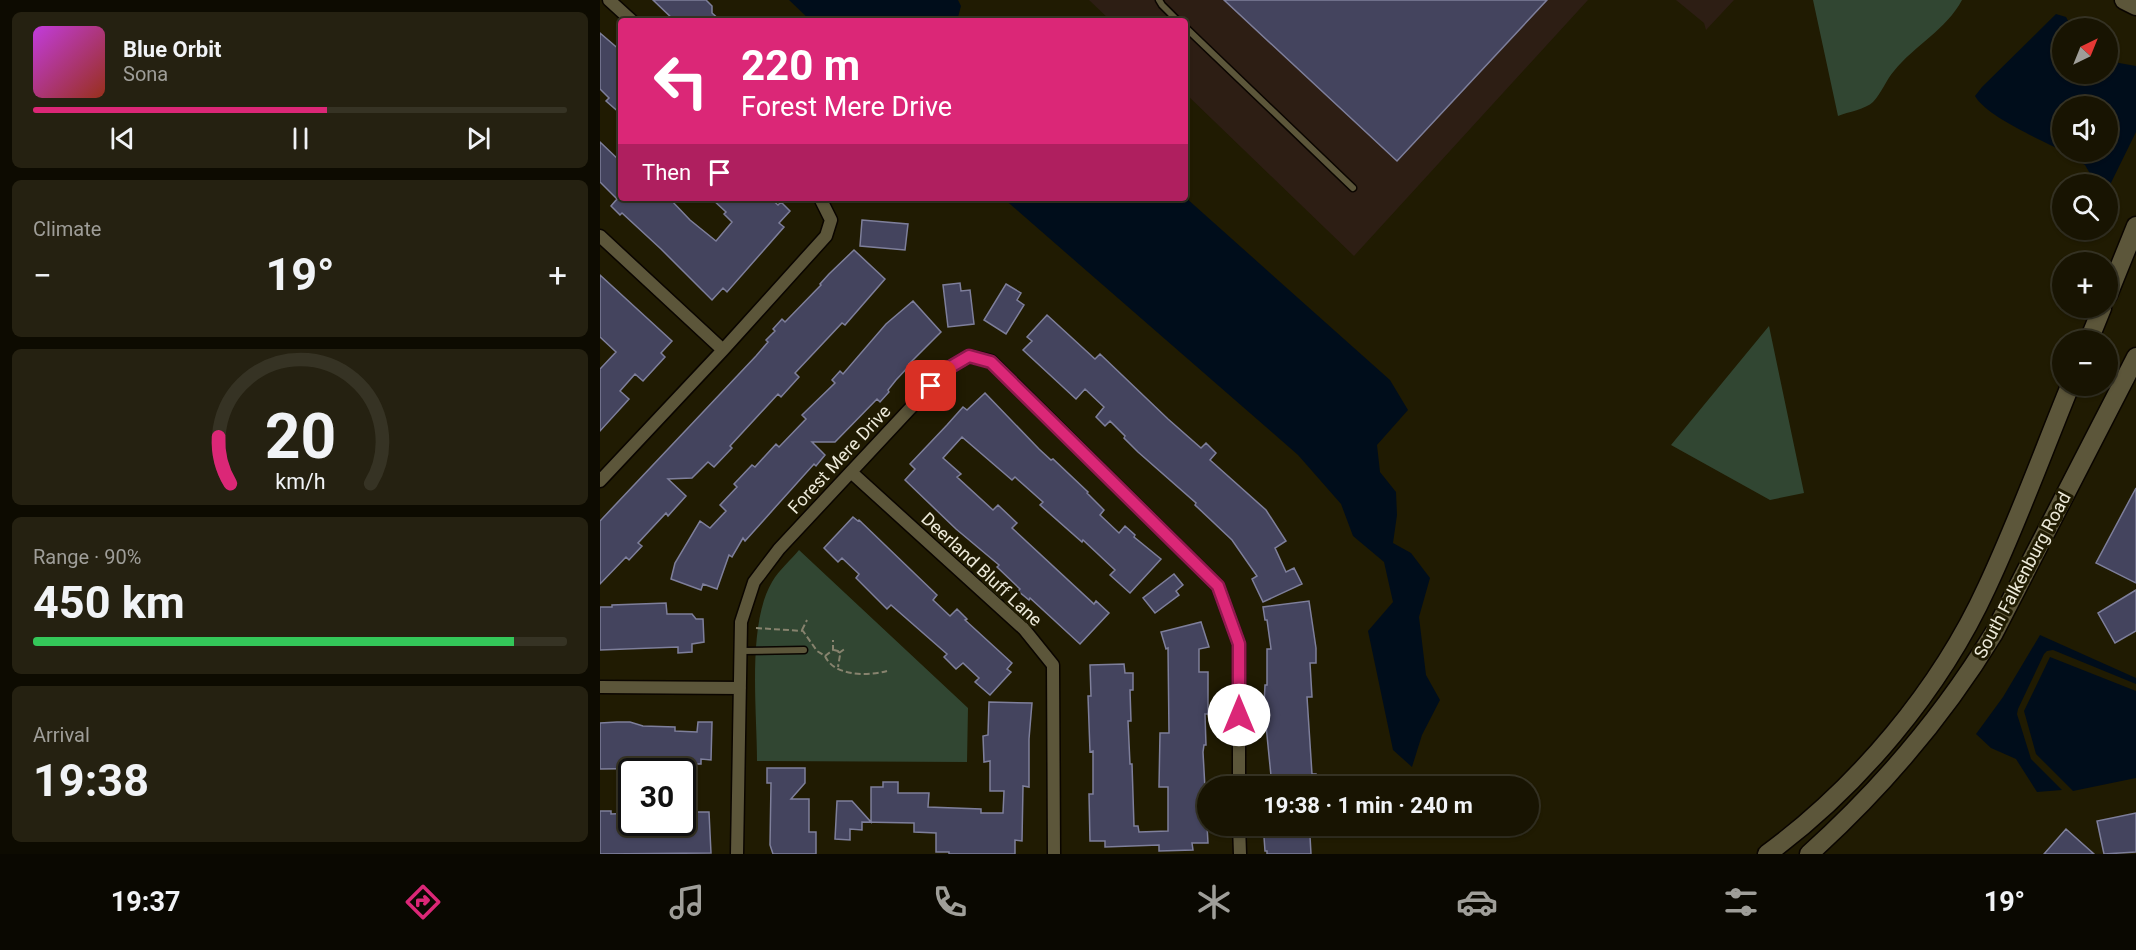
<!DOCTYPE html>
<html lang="en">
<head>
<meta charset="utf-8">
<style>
  :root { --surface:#181402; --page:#252111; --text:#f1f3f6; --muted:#9f9e99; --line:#363324; --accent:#db2777 }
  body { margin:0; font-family:Roboto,sans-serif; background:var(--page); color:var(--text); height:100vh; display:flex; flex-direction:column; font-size:22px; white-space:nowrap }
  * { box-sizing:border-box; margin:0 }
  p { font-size:20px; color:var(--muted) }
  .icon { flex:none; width:33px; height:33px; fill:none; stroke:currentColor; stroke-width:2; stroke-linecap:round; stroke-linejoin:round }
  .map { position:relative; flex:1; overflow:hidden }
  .drawer { display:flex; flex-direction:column; gap:12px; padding:12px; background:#0d0b01; width:600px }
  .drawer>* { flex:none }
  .top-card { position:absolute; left:18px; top:18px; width:570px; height:183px; border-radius:6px; box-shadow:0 2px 4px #0004,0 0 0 2px var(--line); background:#db2777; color:#fff; overflow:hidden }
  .needle { width:39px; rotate:43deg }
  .controls { position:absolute; left:1452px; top:18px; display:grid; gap:12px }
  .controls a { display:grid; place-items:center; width:66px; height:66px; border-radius:50%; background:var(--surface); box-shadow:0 2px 4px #0004,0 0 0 2px var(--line); font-size:30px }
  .speed { position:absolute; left:18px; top:758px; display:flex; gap:12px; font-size:30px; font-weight:700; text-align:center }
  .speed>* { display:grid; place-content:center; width:78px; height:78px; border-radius:50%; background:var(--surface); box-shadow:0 2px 4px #0004,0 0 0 2px var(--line); line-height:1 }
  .speed .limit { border:3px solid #111; border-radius:9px; background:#fff; color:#111 }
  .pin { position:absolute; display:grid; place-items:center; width:51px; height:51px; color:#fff; margin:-26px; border-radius:12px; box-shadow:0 3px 9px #0006 }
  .me { position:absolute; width:66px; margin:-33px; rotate:0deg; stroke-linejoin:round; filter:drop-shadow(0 0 4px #0008) }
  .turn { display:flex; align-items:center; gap:21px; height:126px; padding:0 24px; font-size:27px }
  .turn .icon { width:78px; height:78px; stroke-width:2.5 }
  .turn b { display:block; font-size:42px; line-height:51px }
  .then { display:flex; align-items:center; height:57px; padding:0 24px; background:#0003; gap:12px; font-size:22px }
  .big { font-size:45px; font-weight:700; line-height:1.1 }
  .drawer .tile { flex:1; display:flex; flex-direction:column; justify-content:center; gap:9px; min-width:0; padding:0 21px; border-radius:9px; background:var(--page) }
  .drawer .dial { align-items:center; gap:0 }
  .dial svg { height:156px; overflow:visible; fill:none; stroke:var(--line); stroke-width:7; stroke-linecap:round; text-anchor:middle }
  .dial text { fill:var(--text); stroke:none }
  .song { display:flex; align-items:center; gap:18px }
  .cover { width:72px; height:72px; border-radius:9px; background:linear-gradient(135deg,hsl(290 70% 55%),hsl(10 70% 35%)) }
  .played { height:6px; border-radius:3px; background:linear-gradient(90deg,var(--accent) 55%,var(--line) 55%) }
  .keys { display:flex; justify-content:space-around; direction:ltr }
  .heat { display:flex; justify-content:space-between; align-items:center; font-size:33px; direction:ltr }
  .charge { height:9px; border-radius:4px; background:linear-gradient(90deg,#34c759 90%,var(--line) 0) }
  .trip { position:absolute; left:597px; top:776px; width:342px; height:60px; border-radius:30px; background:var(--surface); box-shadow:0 2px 4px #0004,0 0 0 2px var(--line); font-weight:700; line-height:60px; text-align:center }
  .dock { display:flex; height:96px; justify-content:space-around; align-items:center; background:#0a0801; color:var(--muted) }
  .dock .icon { width:42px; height:42px }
  .dock .current { color:var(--accent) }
  .dock b { font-size:27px; color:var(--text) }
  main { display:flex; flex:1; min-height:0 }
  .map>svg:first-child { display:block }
</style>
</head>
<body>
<main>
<section class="drawer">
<div class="tile">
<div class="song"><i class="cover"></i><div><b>Blue Orbit</b><p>Sona</p></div></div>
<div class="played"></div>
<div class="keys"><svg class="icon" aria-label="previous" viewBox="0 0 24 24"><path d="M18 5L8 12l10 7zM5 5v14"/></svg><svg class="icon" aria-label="pause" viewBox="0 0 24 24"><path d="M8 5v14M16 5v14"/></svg><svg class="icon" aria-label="next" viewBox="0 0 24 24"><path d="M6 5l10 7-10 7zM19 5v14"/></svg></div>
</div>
<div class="tile"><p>Climate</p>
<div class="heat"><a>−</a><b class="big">19°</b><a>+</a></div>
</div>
<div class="tile dial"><svg viewBox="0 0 100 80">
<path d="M14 69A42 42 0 1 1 86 69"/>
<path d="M14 69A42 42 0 0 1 8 45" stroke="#db2777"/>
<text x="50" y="56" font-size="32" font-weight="700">20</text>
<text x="50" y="72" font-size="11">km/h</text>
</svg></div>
<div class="tile"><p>Range · 90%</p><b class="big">450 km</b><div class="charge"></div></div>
<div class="tile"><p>Arrival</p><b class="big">19:38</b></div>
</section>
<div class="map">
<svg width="1536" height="854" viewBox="0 0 1536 854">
  <rect width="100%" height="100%" fill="#201b02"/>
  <path fill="#2d1e14" d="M 489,0 L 988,0 L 754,256 L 585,93 L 585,21 L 511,21 Z
    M 1076,0 L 1134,0 L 1106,30 L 1104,23 Z"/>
  <path fill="#314632" d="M 1213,0 L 1362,0 C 1346,30 1315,45 1294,71 C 1286,80 1281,94 1273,102 C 1266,109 1248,112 1238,116 Z
    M 1169,326 L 1204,493 L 1170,500 L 1071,445 Z
    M 199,550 L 368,708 L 367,762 L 157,761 C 157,711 147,624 172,582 C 179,570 191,560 199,550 Z"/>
  <path fill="#000d1b" d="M 189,0 L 358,0 L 361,6 L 357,21 L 211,21 Z
    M 1456,14 L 1466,17 L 1472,28 L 1462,28 L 1462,74 L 1508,74 L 1508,61 L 1536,66 L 1536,132 L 1508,189 L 1508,184 L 1496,184 L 1485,165 L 1463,152 L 1508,152 L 1508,106 L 1462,106 L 1462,151 C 1440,139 1387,117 1375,96 L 1382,87 Z
    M 585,197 L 790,380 L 808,410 L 777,445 L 780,472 L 796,492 L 797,515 L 793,543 L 811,553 L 830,578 L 819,617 L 826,675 L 840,700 L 822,735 L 812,767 L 793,750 L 768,631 L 793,602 L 784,562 L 753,536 L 741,504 L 698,455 L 403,198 Z
    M 1440,635 L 1536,678 L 1536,684 L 1453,650 L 1447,651 L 1444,654 L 1418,709 L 1417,714 L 1431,759 L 1462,790 L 1437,792 L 1416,759 L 1391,748 L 1376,734 L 1403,697 Z
    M 1450,657 L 1536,691 L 1536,778 L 1473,791 L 1436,754 L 1424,711 Z"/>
  <path fill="#44445e" stroke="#7e7f9b" stroke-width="1.5" d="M 53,0 L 106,0 L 112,6 L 112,13 L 121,21 L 75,21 Z
    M 624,0 L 947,0 L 797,161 Z
    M 0,33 L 21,51 L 21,114 L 6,101 L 9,98 L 0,89 Z
    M 0,142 L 21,162 L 21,198 L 69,198 L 90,220 L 116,241 L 132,222 L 124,214 L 126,212 L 111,198 L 170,198 L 178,205 L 181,202 L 190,211 L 179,223 L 184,227 L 127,292 L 123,288 L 112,300 L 61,249 L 22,213 L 20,215 L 11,206 L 17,199 L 0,182 Z
    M 262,220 L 308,224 L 305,250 L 260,246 Z
    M 254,250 L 285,279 L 245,325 L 242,323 L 195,373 L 199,377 L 181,397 L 178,394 L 130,446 L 132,448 L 114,467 L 108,462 L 92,478 L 68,479 L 86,496 L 68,516 L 66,513 L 38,543 L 42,546 L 29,560 L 26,557 L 0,584 L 0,521 L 156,356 L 168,342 L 166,340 L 175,331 L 173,329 L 182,319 L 185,322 L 221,285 L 220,284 L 229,274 Z
    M 0,275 L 72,341 L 61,353 L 65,357 L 43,381 L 35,374 L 20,391 L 29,399 L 0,431 L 0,369 L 16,352 L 0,337 Z
    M 360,283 L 361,291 L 370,290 L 374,324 L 348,327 L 343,285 Z
    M 406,284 L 421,293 L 417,300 L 424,305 L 406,334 L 384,320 Z
    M 313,301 L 341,332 L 309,364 L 310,365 L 296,380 L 288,390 L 289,392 L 280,402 L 277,399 L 235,442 L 212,442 L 225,455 L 216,466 L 214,464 L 145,541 L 143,538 L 132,557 L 129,555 L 117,589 L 103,584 L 101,590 L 71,579 L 75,563 L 100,521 L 110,528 L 126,511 L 120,505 L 137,487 L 134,484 L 152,465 L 155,467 L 176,444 L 179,447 L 206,419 L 202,415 L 235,383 L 232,380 L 240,371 L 243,374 L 286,324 Z
    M 447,315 L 495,359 L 500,354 L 568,419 L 601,448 L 606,443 L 616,453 L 610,460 L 666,510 L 686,541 L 675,548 L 686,572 L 694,568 L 702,584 L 663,602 L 652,579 L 657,576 L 632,540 L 595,505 L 596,503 L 538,452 L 524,438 L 525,436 L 510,421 L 505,426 L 496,417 L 504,407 L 485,389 L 476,399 L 423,350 L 432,341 L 427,337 Z
    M 385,393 L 439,449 L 451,460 L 453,459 L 488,492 L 487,493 L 504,510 L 500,515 L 519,533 L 525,526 L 535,535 L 534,537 L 561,559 L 530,593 L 510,575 L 515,570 L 483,540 L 482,542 L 440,505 L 443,502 L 415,477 L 412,480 L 362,437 L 343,458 L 361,474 L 357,477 L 393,510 L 398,505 L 417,523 L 412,528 L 494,604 L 496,601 L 509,613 L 480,644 L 430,598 L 429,600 L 418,591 L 420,589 L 397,567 L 399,565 L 356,529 L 305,480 L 315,469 L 310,464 L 347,425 L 363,407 L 367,410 Z
    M 1536,488 L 1536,583 L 1496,563 Z
    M 253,517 L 258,521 L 259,520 L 337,595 L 333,600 L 350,616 L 357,609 L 367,619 L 365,620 L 412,663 L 407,669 L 411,672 L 390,695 L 375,682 L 379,678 L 363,663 L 356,669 L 344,657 L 347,654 L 291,605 L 287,609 L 256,578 L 259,574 L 242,558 L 238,562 L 224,548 Z
    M 574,574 L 583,585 L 576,591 L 579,595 L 555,613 L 543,598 Z
    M 1536,590 L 1536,631 L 1515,643 L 1498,613 Z
    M 709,601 L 716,648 L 716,663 L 710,663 L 712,697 L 707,697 L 712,774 L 716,774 L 716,786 L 672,786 L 664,705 L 665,685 L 667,685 L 667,649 L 671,649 L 667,620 L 665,620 L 663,607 Z
    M 66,603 L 67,614 L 92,614 L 96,619 L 103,619 L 104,642 L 92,644 L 92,652 L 78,653 L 78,647 L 0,650 L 0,607 L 12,607 L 12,605 Z
    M 601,622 L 609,647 L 599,649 L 599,672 L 608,672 L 608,714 L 605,714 L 606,745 L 604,745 L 603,752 L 608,843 L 592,843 L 593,850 L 559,851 L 559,845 L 505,847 L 505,841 L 490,841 L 489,794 L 493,794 L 493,751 L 490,752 L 488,696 L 491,696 L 490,665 L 524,664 L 525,673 L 533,673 L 533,690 L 530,690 L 531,721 L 528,721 L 530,764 L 532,764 L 534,826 L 538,826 L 539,832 L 568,831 L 568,787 L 559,787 L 560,733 L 569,733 L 568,648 L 566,649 L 561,632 Z
    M 389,702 L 432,703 L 429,739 L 429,787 L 423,786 L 422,841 L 415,840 L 415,854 L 349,854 L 349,852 L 336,852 L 336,833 L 314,832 L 314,823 L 262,822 L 262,830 L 250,829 L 250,840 L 235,839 L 237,801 L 252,801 L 271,822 L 271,787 L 283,787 L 283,782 L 298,782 L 298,793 L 329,793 L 328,807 L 381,809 L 381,813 L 403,813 L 404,791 L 390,791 L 390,761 L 384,762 L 383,736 L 388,735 Z
    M 17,722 L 30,722 L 43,726 L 75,727 L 75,731 L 97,732 L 98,722 L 112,722 L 111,760 L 101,759 L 101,764 L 76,764 L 76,768 L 0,769 L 0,723 Z
    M 167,768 L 205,768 L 205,783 L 191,799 L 209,799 L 209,832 L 216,832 L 216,854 L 173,854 L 170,845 L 171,783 L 167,783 Z
    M 0,811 L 11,811 L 11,814 L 32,813 L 32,822 L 83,822 L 92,821 L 92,812 L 109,812 L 111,853 L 0,854 Z
    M 1536,813 L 1536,852 L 1504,854 L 1497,821 Z
    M 668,825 L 701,825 L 702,836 L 710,836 L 711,854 L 667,854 L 667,851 L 665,851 L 664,837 L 668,837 Z
    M 1466,829 L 1494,854 L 1444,854 Z"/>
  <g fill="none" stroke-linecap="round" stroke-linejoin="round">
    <g stroke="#0a0500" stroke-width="9">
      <path id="lane" d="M 559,0 L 562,5 L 578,21
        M 585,27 L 753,188
        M 141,651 L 204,650"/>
    </g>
    <g stroke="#0a0500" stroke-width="15">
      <path id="street" d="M 9,0 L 32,21
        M 0,236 L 123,350
        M 251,472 L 424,629 L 453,665 L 454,854
        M 0,481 L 123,350 L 226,236 L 231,220 L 220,198
        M 0,687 L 140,688
        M 639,825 L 640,854
        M 137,854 L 141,622 L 154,582 L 179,549 L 347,369 L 369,356 L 391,361 L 618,586 L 639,644 L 639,786"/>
    </g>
    <g stroke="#0a0500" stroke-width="21">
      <path id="secondary" d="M 1524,0 L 1536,6
        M 1508,295 L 1536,226
        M 1489,340 L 1502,308
        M 1167,854 C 1258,787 1340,690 1387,587 C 1418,521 1443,452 1470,386
        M 1209,854 C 1282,788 1343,717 1394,633 L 1536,357"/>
    </g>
    <path stroke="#87836e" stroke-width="2" stroke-dasharray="6 3" stroke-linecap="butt" d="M 156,628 L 203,631 L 217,651 L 225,656 L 233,650 L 233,640
      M 202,630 L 207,620
      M 234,650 L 238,651 L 240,655 L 238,667
      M 239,653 L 246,648
      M 225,656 C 234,677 270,676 287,671"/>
    <use href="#lane" stroke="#5c563a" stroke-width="6"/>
    <use href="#street" stroke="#5c563a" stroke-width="12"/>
    <use href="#secondary" stroke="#5c563a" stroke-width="18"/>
  </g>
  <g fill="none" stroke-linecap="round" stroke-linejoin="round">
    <g stroke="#8e194d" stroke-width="15">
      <path id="route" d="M 331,386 L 347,369 L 369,356 L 391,362 L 618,586 L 639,644 L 639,715"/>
    </g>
    <use href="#route" stroke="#db2777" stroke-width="10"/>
  </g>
  <g text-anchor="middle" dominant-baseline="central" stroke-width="6" stroke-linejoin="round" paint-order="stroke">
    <g font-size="18" fill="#edeada" stroke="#201b02">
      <text transform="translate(239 459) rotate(-47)">Forest Mere Drive</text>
      <text transform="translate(382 569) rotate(43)">Deerland Bluff Lane</text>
      <text transform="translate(1422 575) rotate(-62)">South Falkenburg Road</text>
    </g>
  </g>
</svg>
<div class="controls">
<a><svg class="needle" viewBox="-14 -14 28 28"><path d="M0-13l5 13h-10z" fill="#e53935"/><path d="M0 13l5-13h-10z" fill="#9f9e99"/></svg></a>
<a><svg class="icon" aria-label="sound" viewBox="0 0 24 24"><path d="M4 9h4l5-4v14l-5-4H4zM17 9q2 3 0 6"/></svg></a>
<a><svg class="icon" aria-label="search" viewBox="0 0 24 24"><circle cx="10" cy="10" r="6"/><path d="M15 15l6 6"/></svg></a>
<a>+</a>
<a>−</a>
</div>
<div class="speed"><div class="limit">30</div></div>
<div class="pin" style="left:331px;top:386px;background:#d93025"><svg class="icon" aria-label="arrive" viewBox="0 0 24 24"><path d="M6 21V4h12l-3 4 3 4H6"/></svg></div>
<svg class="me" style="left:639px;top:715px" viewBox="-20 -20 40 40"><circle r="19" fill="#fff"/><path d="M0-13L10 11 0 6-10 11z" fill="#db2777"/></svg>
<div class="trip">19:38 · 1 min · 240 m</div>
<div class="top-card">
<div class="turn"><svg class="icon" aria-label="left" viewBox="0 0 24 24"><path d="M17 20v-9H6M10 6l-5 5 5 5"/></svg><div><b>220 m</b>Forest Mere Drive</div></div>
<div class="then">Then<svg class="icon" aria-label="arrive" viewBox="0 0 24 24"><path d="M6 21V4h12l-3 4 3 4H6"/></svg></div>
</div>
</div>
</main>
<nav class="dock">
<b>19:37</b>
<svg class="icon current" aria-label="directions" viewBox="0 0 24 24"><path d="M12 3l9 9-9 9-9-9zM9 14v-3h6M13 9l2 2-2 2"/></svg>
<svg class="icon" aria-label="music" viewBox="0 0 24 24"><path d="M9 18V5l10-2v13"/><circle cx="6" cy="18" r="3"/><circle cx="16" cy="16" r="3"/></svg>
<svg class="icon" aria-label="phone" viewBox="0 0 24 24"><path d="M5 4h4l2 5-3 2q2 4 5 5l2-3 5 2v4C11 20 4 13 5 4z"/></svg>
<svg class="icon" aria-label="climate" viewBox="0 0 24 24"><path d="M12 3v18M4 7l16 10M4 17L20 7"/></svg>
<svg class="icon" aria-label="car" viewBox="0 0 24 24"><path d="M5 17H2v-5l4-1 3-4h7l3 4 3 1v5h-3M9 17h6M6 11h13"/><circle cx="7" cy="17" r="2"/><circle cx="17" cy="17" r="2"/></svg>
<svg class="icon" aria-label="filters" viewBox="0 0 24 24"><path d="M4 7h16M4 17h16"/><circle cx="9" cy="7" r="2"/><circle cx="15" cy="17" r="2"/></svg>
<b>19°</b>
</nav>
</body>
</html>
